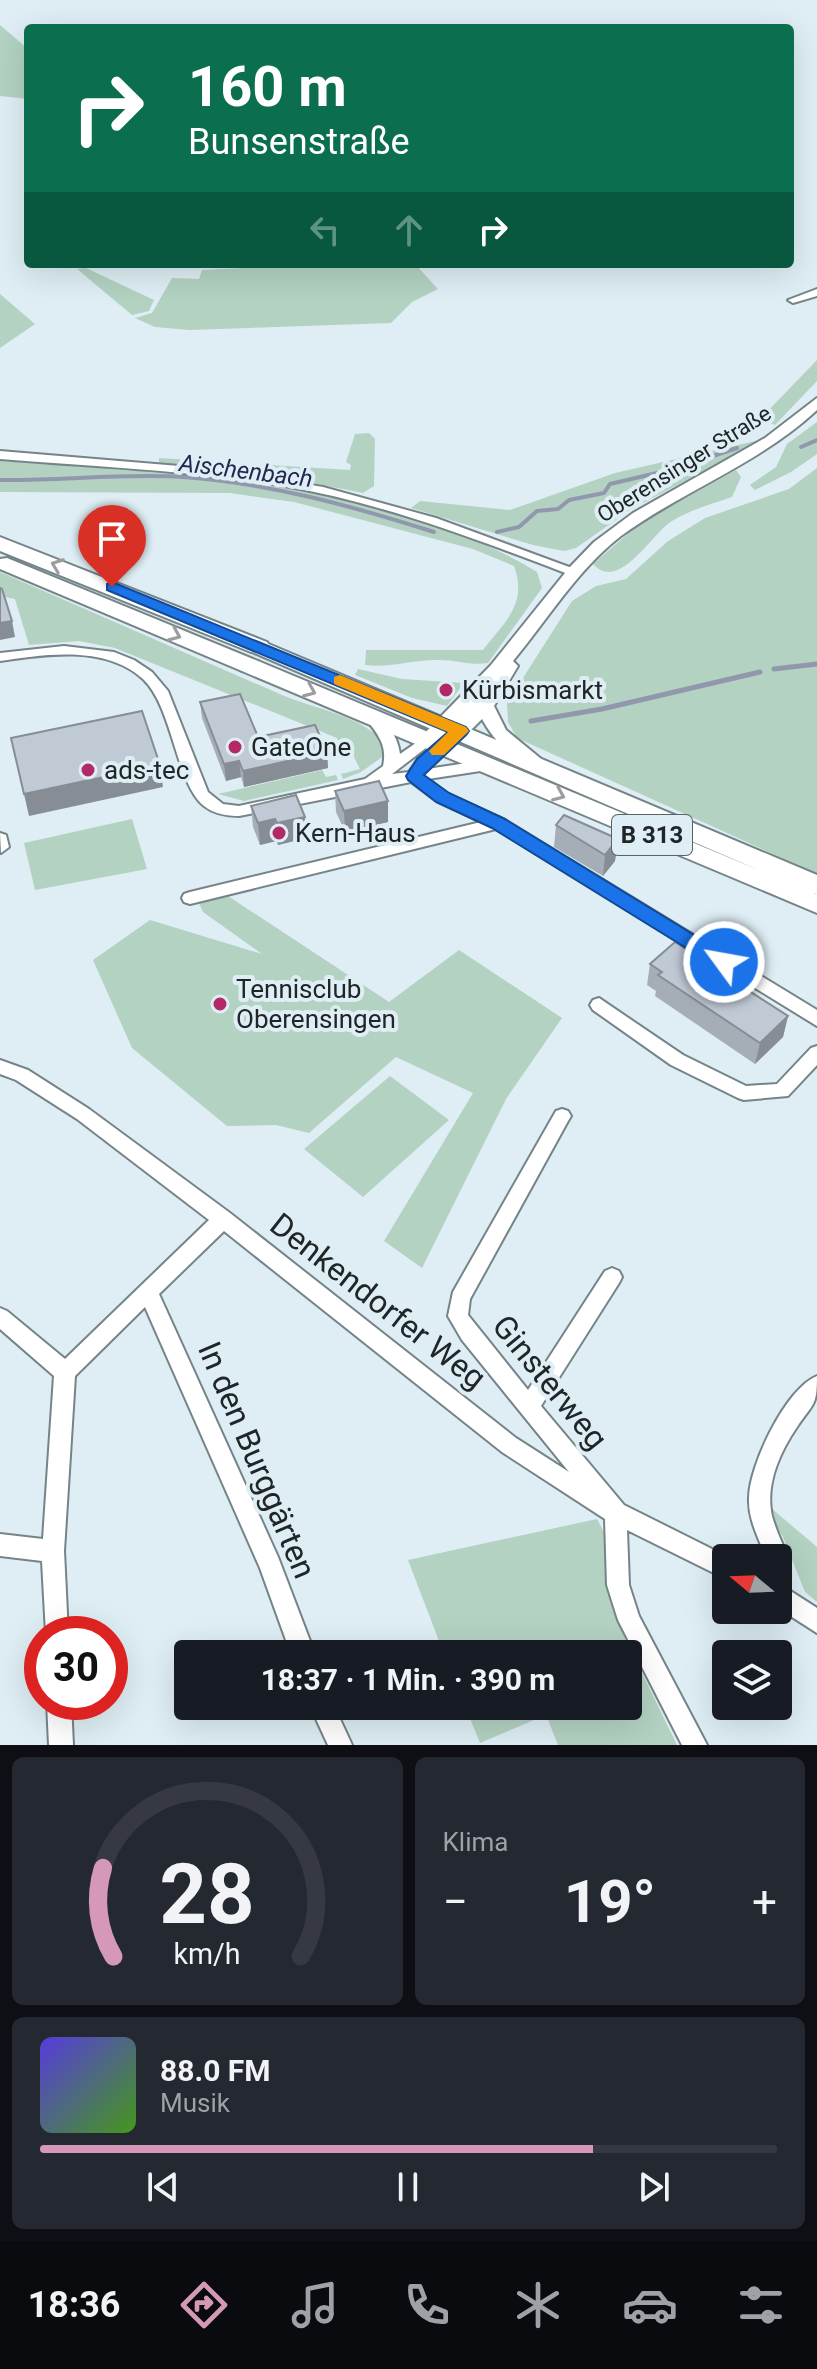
<!DOCTYPE html>
<html lang="de">
<head>
<meta charset="utf-8">
<style>
  :root { --surface:#171b24; --page:#242831; --text:#f1f3f6; --muted:#9ea1a6; --line:#363941; --accent:#d598b6 }
  body { margin:0; font-family:Roboto,sans-serif; background:var(--page); color:var(--text); height:100vh; display:flex; flex-direction:column; font-size:30px; white-space:nowrap }
  * { box-sizing:border-box; margin:0 }
  p { font-size:26px; color:var(--muted) }
  .icon { flex:none; width:44px; height:44px; fill:none; stroke:currentColor; stroke-width:2; stroke-linecap:round; stroke-linejoin:round }
  .map { position:relative; height:1745px; overflow:hidden }
  .side { display:flex; flex-direction:column; gap:12px; padding:12px; background:#0d0f14; flex:1 }
  .side>* { flex:none }
  .banner { position:absolute; left:24px; top:24px; width:770px; height:244px; border-radius:8px; box-shadow:0 8px 32px #0002; background:#0b6e4f; color:#fff; overflow:hidden }
  .needle { width:52px; rotate:289deg }
  .buttons { position:absolute; left:712px; top:1544px; display:grid; gap:16px }
  .buttons a { display:grid; place-items:center; width:80px; height:80px; border-radius:8px; background:var(--surface); box-shadow:0 8px 32px #0002; font-size:40px }
  .speed { position:absolute; left:24px; top:1616px; display:flex; gap:16px; font-size:40px; font-weight:700; text-align:center }
  .speed>* { display:grid; place-content:center; width:104px; height:104px; border-radius:50%; background:var(--surface); box-shadow:0 8px 32px #0002; line-height:1 }
  .speed .limit { border:12px solid #d22; background:#fff; color:#111 }
  .pin { position:absolute; display:grid; place-items:center; width:68px; height:68px; color:#fff; margin:-82px -34px; border-radius:50% 50% 50% 0; rotate:-45deg; box-shadow:0 0 8px #0007 }
  .pin .icon { rotate:45deg }
  .me { position:absolute; width:88px; margin:-44px; rotate:302deg; stroke-linejoin:round; filter:drop-shadow(0 0 6px #0008) }
  .turn { display:flex; align-items:center; gap:28px; height:168px; padding:0 32px; font-size:36px }
  .turn .icon { width:104px; height:104px; stroke-width:2.5 }
  .turn b { display:block; font-size:56px; line-height:68px }
  .lanes { display:flex; align-items:center; height:76px; padding:0 32px; background:#0003; justify-content:center; gap:40px; direction:ltr }
  .lanes .off { opacity:.35 }
  .big { font-size:60px; font-weight:700; line-height:1.1 }
  .side .widget { flex:1; display:flex; flex-direction:column; justify-content:center; gap:12px; min-width:0; padding:0 28px; border-radius:12px; background:var(--page) }
  .side .dial { align-items:center; gap:0 }
  .dial svg { height:208px; overflow:visible; fill:none; stroke:var(--line); stroke-width:7; stroke-linecap:round; text-anchor:middle }
  .dial text { fill:var(--text); stroke:none }
  .song { display:flex; align-items:center; gap:24px }
  .cover { width:96px; height:96px; border-radius:12px; background:linear-gradient(135deg,hsl(250 70% 55%),hsl(100 70% 35%)) }
  .played { height:8px; border-radius:4px; background:linear-gradient(90deg,var(--accent) 75%,var(--line) 75%) }
  .keys { display:flex; justify-content:space-around; direction:ltr }
  .heat { display:flex; justify-content:space-between; align-items:center; font-size:44px; direction:ltr }
  .side .tiles { flex:1; display:grid; gap:12px; grid-template-columns:1fr 1fr }
  .widget:last-child { grid-column:span 2 }
  .trip { position:absolute; left:174px; top:1640px; width:468px; height:80px; border-radius:8px; background:var(--surface); box-shadow:0 8px 32px #0002; font-weight:700; line-height:80px; text-align:center }
  .tabs { display:flex; height:128px; justify-content:space-around; align-items:center; background:#090b0e; color:var(--muted) }
  .tabs .icon { width:56px; height:56px }
  .tabs .on { color:var(--accent) }
  .tabs b { font-size:36px; color:var(--text) }
  .map>svg:first-child { display:block }
</style>
</head>
<body>
<div class="map">
<svg width="817" height="1745" viewBox="0 0 817 1745">
  <rect width="100%" height="100%" fill="#deeef4"/>
  <path fill="#b3d2c2" d="M 0,25 L 28,49 L 28,99 L 0,96 Z
    M 264,264 L 415,264 L 438,289 L 412,302 L 391,323 L 189,330 L 155,327 L 135,318 L 152,313 L 172,278 L 199,279 L 202,270 L 264,267 Z
    M 86,268 L 154,300 L 149,311 L 132,315 L 77,269 Z
    M 0,294 L 35,324 L 0,348 Z
    M 817,360 L 817,381 L 775,425 L 760,419 Z
    M 817,422 L 817,454 L 791,472 L 755,490 L 750,485 L 776,467 L 787,444 Z
    M 369,433 L 375,439 L 374,486 L 363,493 L 277,476 L 159,464 L 159,458 L 350,470 L 351,465 L 346,462 L 355,434 Z
    M 764,439 L 630,510 L 576,548 L 564,551 L 533,545 L 411,508 L 420,501 L 510,510 L 615,473 Z
    M 0,458 C 171,473 387,481 537,572 L 542,588 L 488,663 C 471,666 454,659 436,660 C 412,660 390,668 365,665 L 366,650 L 483,650 C 505,621 528,604 514,566 L 473,549 L 294,502 L 230,493 L 0,492 Z
    M 817,468 L 817,878 L 760,848 L 517,738 L 508,722 L 507,703 L 572,601 L 596,586 L 626,579 L 668,541 L 705,518 L 789,489 Z
    M 736,470 L 741,477 L 732,497 C 711,504 690,510 672,521 C 651,534 619,593 593,564 L 639,524 Z
    M 0,572 C 94,613 188,654 282,695 C 315,709 364,716 386,745 L 385,755 L 361,772 L 343,779 L 341,774 L 360,769 L 347,743 L 339,744 L 337,738 L 115,648 L 79,641 L 29,645 L 15,599 L 0,596 Z
    M 358,669 L 402,679 L 464,683 L 447,706 L 412,698 L 355,675 Z
    M 322,770 L 326,777 L 336,775 L 338,780 L 244,801 L 218,794 Z
    M 132,819 L 147,869 L 35,890 L 24,843 Z
    M 225,894 L 389,1002 L 459,950 L 562,1018 L 506,1099 L 422,1268 L 384,1241 L 473,1093 L 396,1057 L 309,1133 L 276,1125 L 227,1126 L 132,1048 L 93,960 L 150,920 L 262,954 L 203,912 L 198,901 Z
    M 390,1076 L 449,1120 L 363,1197 L 304,1149 Z
    M 771,1508 L 817,1547 L 817,1602 L 805,1592 L 783,1537 L 768,1512 Z
    M 597,1519 L 612,1547 L 611,1596 L 626,1640 L 677,1745 L 558,1745 L 546,1715 L 480,1743 L 465,1706 L 628,1706 L 628,1654 L 444,1654 L 408,1560 Z"/>
  <g fill="none" stroke-linecap="round" stroke-linejoin="round">
    <path stroke="#9198ae" stroke-width="4" d="M 801,447 L 817,440
      M 0,480 C 61,481 122,473 183,477 C 269,483 352,506 434,532
      M 497,532 L 519,527 L 537,511 L 558,509 L 569,500 L 604,493 L 610,484 L 674,469 L 737,448"/>
    <path stroke="#9198ae" stroke-width="5" d="M 774,669 L 817,664
      M 531,721 L 602,709 L 760,672"/>
    <g stroke="#758488" stroke-width="4">
      <path id="minor" d="M 817,289 L 817,296 L 793,303 L 788,300 Z
        M 0,451 L 215,469 L 323,487 L 436,518 L 580,571 L 578,574 L 568,574 C 476,539 382,503 284,486 C 190,470 95,467 0,459 Z
        M 64,646 L 114,652 L 134,660 L 152,672 L 168,691 L 208,792 L 223,804 L 239,806 L 365,779 L 383,766 C 388,743 376,733 364,716 L 371,711 C 386,718 398,737 400,754 L 423,738 L 433,738 L 435,741 L 392,774 L 409,772 L 418,759 L 443,742 L 450,747 L 427,769 L 487,760 L 492,761 L 495,765 L 487,770 L 428,779 L 448,794 L 503,819 L 817,1010 L 817,1026 L 496,829 L 190,904 L 184,902 L 182,898 L 184,894 L 190,892 L 481,822 L 438,802 L 411,782 L 239,816 C 227,816 214,814 204,806 C 176,784 173,707 143,679 C 106,645 45,654 0,661 L 0,653 Z
        M 0,833 L 6,835 L 9,847 L 1,853 Z
        M 599,998 L 683,1055 L 746,1086 L 777,1084 L 811,1048 L 817,1046 L 817,1065 L 788,1096 L 744,1100 L 738,1098 L 671,1065 L 593,1010 L 590,1005 L 593,1000 Z
        M 0,1060 L 28,1070 L 89,1109 L 230,1213 L 516,1438 L 569,1472 L 462,1340 L 448,1316 L 453,1292 L 556,1111 L 562,1109 L 568,1111 L 571,1116 L 568,1121 L 470,1299 L 468,1315 L 528,1390 L 605,1271 L 612,1268 L 619,1271 L 622,1277 L 619,1283 L 541,1406 L 624,1505 L 730,1558 L 726,1558 L 726,1579 L 627,1530 L 629,1585 L 639,1616 L 707,1745 L 682,1745 L 618,1620 L 607,1585 L 605,1519 L 502,1452 L 224,1231 L 159,1294 L 278,1557 L 315,1654 L 291,1654 L 260,1568 L 145,1307 L 75,1376 L 64,1551 L 68,1634 L 46,1634 L 42,1561 L 0,1556 L 0,1534 L 43,1539 L 54,1376 L 0,1329 L 0,1308 L 7,1311 L 65,1359 L 209,1220 L 77,1119 L 16,1080 L 0,1074 Z
        M 817,1376 C 817,1407 813,1403 797,1427 C 780,1452 765,1485 772,1516 C 776,1531 783,1544 788,1558 L 785,1566 L 778,1569 L 778,1558 L 766,1558 C 759,1538 748,1520 749,1498 C 749,1466 786,1388 817,1376 Z
        M 778,1583 L 817,1608 L 817,1633 L 778,1608 Z
        M 47,1702 L 71,1702 L 73,1745 L 49,1745 Z
        M 310,1706 L 334,1706 L 352,1745 L 328,1745 Z"/>
    </g>
    <g stroke="#758488" stroke-width="4">
      <path id="tertiary" d="M 817,398 L 817,410 C 759,464 684,490 621,536 C 577,570 548,619 513,661 L 518,666 L 494,706 L 506,730 L 540,758 L 542,762 L 540,766 C 519,772 491,736 482,719 L 450,751 L 436,751 L 435,745 L 421,745 L 419,741 L 421,737 L 491,665 L 569,568 L 594,542 L 633,513 L 765,438 Z"/>
    </g>
    <g stroke="#758488" stroke-width="4">
      <path id="primary" d="M 259,640 L 817,875 L 817,894 L 814,893 L 817,894 L 817,913 L 242,671 L 239,666 L 242,661 L 258,661 L 761,871 L 252,652 L 249,647 L 252,642 Z"/>
    </g>
    <g stroke="#758488" stroke-width="4">
      <path id="trunk" d="M 0,537 L 267,642 L 270,647 L 267,652 L 251,652 L 0,551 Z
        M 7,558 L 258,661 L 261,666 L 258,671 L 242,671 L 0,569 L 0,559 Z"/>
    </g>
    <use href="#minor" fill="#fff" fill-rule="evenodd"/>
    <use href="#tertiary" fill="#fff" fill-rule="evenodd"/>
    <use href="#primary" fill="#fff" fill-rule="evenodd"/>
    <use href="#trunk" fill="#fff" fill-rule="evenodd"/>
  </g>
  <path fill="#a5aeb7" d="M 200,702 L 258,737 L 327,752 L 328,768 L 244,787 L 241,777 L 226,781 L 202,718 Z
    M 335,791 L 388,801 L 388,822 L 345,832 L 336,812 Z
    M 251,806 L 305,817 L 306,838 L 278,845 L 276,841 L 260,845 L 253,827 Z
    M 556,825 L 618,839 L 615,861 L 603,876 L 554,847 Z
    M 650,964 L 721,972 L 743,982 L 742,986 L 788,1016 L 783,1037 L 755,1064 L 655,996 L 656,991 L 647,985 Z"/>
  <path fill="#868d95" d="M 12,621 L 15,637 L 0,640 L 0,623 Z
    M 327,752 L 328,768 L 244,787 L 243,771 Z
    M 239,761 L 241,777 L 226,781 L 224,764 Z
    M 160,765 L 163,787 L 29,816 L 24,794 Z
    M 388,801 L 388,822 L 345,832 L 344,811 Z
    M 305,817 L 306,838 L 278,845 L 277,823 Z
    M 275,819 L 276,841 L 260,845 L 258,823 Z
    M 618,839 L 615,861 L 603,876 L 605,855 Z
    M 788,1016 L 783,1037 L 755,1064 L 760,1043 Z"/>
  <path fill="#c0cad5" stroke="#868d95" stroke-width="2" d="M 0,588 L 2,589 L 12,621 L 0,623 Z
    M 240,694 L 258,737 L 315,725 L 327,752 L 243,771 L 239,761 L 224,764 L 200,702 Z
    M 142,711 L 160,765 L 24,794 L 11,738 Z
    M 379,781 L 388,801 L 344,811 L 335,791 Z
    M 296,795 L 305,817 L 277,823 L 275,819 L 258,823 L 251,806 Z
    M 564,815 L 618,839 L 605,855 L 556,825 Z
    M 675,942 L 721,972 L 724,969 L 743,982 L 740,985 L 788,1016 L 760,1043 L 658,975 L 662,972 L 650,964 Z"/>
  <defs><path id="oneway-chevron" d="M-2-3.5L2.5 0L-2 3.5" fill="none" stroke-width="1.6" stroke-linecap="round" stroke-linejoin="round" transform="scale(2)"/></defs>
  <g stroke="#9b9d9e">
    <use href="#oneway-chevron" transform="translate(57 565) rotate(-159)"/>
    <use href="#oneway-chevron" transform="translate(175 635) rotate(23)"/>
    <use href="#oneway-chevron" transform="translate(310 691) rotate(23)"/>
    <use href="#oneway-chevron" transform="translate(559 795) rotate(23)"/>
  </g>
  <path fill="#1a73e8" stroke="#114b97" stroke-width="2" d="M 112,582 L 466,727 L 469,731 L 466,735 L 424,775 L 449,793 L 505,819 L 730,957 L 733,962 L 730,967 L 717,967 L 492,828 L 436,802 L 408,780 L 406,776 L 417,759 L 448,732 L 107,590 L 107,584 Z"/>
  <path fill="#f59e0b" d="M 340,675 L 466,727 L 469,731 L 444,755 L 432,755 L 429,751 L 448,732 L 334,684 L 334,677 Z"/>
  <g fill="#b32967" stroke="#deeef4" stroke-width="3">
    <circle cx="446" cy="690" r="8"/>
    <circle cx="235" cy="747" r="8"/>
    <circle cx="88" cy="770" r="8"/>
    <circle cx="279" cy="833" r="8"/>
    <circle cx="220" cy="1004" r="8"/>
  </g>
  <g text-anchor="middle" dominant-baseline="central" stroke-width="8" stroke-linejoin="round" paint-order="stroke">
    <g font-size="22" fill="#202628" stroke="#deeef4">
      <text transform="translate(684 464) rotate(-32)">Oberensinger Straße</text>
    </g>
    <g font-size="24" font-style="italic" fill="#222850" stroke="#deeef4">
      <text transform="translate(246 471) rotate(7)">Aischenbach</text>
    </g>
    <rect fill="#deeef4" stroke="#596265" stroke-width="2" x="612" y="815" width="80" height="40" rx="6"/>
    <g font-size="24" font-weight="bold" fill="#202628">
      <text x="652" y="835">B 313</text>
    </g>
    <g font-size="26" fill="#202628" stroke="#deeef4" text-anchor="start">
      <text x="462" y="690">Kürbismarkt</text>
      <text x="251" y="747">GateOne</text>
      <text x="104" y="770">ads-tec</text>
      <text x="295" y="833">Kern-Haus</text>
      <text x="236" y="989">Tennisclub<tspan x="236" dy="30">Oberensingen</tspan></text>
    </g>
    <g font-size="32" fill="#202628" stroke="#deeef4">
      <text transform="translate(378 1301) rotate(38)">Denkendorfer Weg</text>
      <text transform="translate(550 1382) rotate(51)">Ginsterweg</text>
      <text transform="translate(257 1460) rotate(67)">In den Burggärten</text>
    </g>
  </g>
</svg>
<div class="buttons">
<a><svg class="needle" viewBox="-14 -14 28 28"><path d="M0-13l5 13h-10z" fill="#e53935"/><path d="M0 13l5-13h-10z" fill="#9ea1a6"/></svg></a>
<a><svg class="icon" aria-label="layers" viewBox="0 0 24 24"><path d="M12 4l9 5-9 5-9-5zM3 14l9 5 9-5"/></svg></a>
</div>
<div class="speed"><div class="limit">30</div></div>
<div class="pin" style="left:112px;top:587px;background:#d93025"><svg class="icon" aria-label="arrive" viewBox="0 0 24 24"><path d="M6 21V4h12l-3 4 3 4H6"/></svg></div>
<svg class="me" style="left:724px;top:962px" viewBox="-20 -20 40 40"><circle r="17" fill="#1a73e8" stroke="#fff" stroke-width="3"/><path d="M0-11L8 9 0 5-8 9z" fill="#fff"/></svg>
<div class="trip">18:37 · 1 Min. · 390 m</div>
<div class="banner">
<div class="turn"><svg class="icon" aria-label="right" viewBox="0 0 24 24"><path d="M7 20v-9h11M14 6l5 5-5 5"/></svg><div><b>160 m</b>Bunsenstraße</div></div>
<div class="lanes"><svg class="icon off" aria-label="left" viewBox="0 0 24 24"><path d="M17 20v-9H6M10 6l-5 5 5 5"/></svg><svg class="icon off" aria-label="ahead" viewBox="0 0 24 24"><path d="M12 20V5M6 11l6-6 6 6"/></svg><svg class="icon" aria-label="right" viewBox="0 0 24 24"><path d="M7 20v-9h11M14 6l5 5-5 5"/></svg></div>
</div>
</div>
<section class="side">
<div class="tiles">
<div class="widget dial"><svg viewBox="0 0 100 80">
<path d="M14 69A42 42 0 1 1 86 69"/>
<path d="M14 69A42 42 0 0 1 10 35" stroke="#d598b6"/>
<text x="50" y="56" font-size="32" font-weight="700">28</text>
<text x="50" y="72" font-size="11">km/h</text>
</svg></div>
<div class="widget"><p>Klima</p>
<div class="heat"><a>−</a><b class="big">19°</b><a>+</a></div>
</div>
<div class="widget">
<div class="song"><i class="cover"></i><div><b>88.0 FM</b><p>Musik</p></div></div>
<div class="played"></div>
<div class="keys"><svg class="icon" aria-label="previous" viewBox="0 0 24 24"><path d="M18 5L8 12l10 7zM5 5v14"/></svg><svg class="icon" aria-label="pause" viewBox="0 0 24 24"><path d="M8 5v14M16 5v14"/></svg><svg class="icon" aria-label="next" viewBox="0 0 24 24"><path d="M6 5l10 7-10 7zM19 5v14"/></svg></div>
</div>
</div>
</section>
<nav class="tabs">
<b>18:36</b>
<svg class="icon on" aria-label="directions" viewBox="0 0 24 24"><path d="M12 3l9 9-9 9-9-9zM9 14v-3h6M13 9l2 2-2 2"/></svg>
<svg class="icon" aria-label="music" viewBox="0 0 24 24"><path d="M9 18V5l10-2v13"/><circle cx="6" cy="18" r="3"/><circle cx="16" cy="16" r="3"/></svg>
<svg class="icon" aria-label="phone" viewBox="0 0 24 24"><path d="M5 4h4l2 5-3 2q2 4 5 5l2-3 5 2v4C11 20 4 13 5 4z"/></svg>
<svg class="icon" aria-label="climate" viewBox="0 0 24 24"><path d="M12 3v18M4 7l16 10M4 17L20 7"/></svg>
<svg class="icon" aria-label="car" viewBox="0 0 24 24"><path d="M5 17H2v-5l4-1 3-4h7l3 4 3 1v5h-3M9 17h6M6 11h13"/><circle cx="7" cy="17" r="2"/><circle cx="17" cy="17" r="2"/></svg>
<svg class="icon" aria-label="filters" viewBox="0 0 24 24"><path d="M4 7h16M4 17h16"/><circle cx="9" cy="7" r="2"/><circle cx="15" cy="17" r="2"/></svg>
</nav>
</body>
</html>
